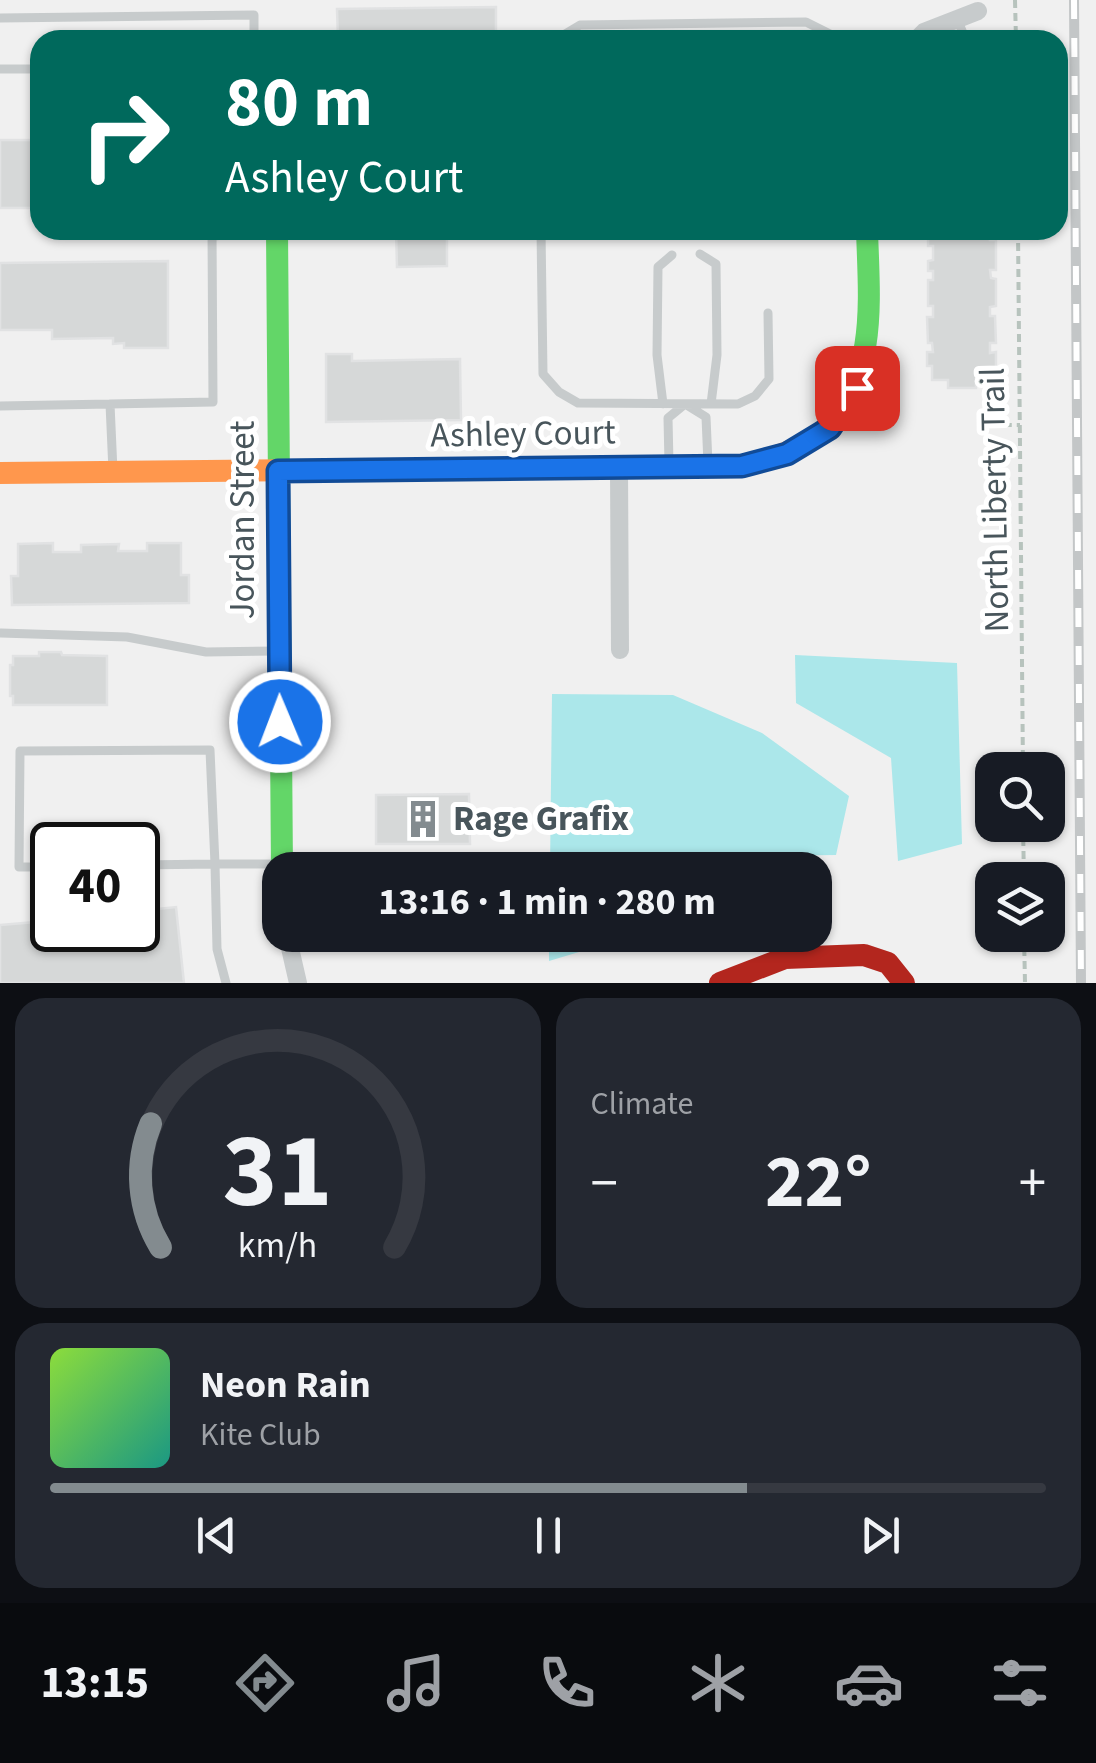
<!DOCTYPE html>
<html lang="en">
<head>
<meta charset="utf-8">
<style>
  :root { --surface:#171b24; --page:#242831; --text:#f1f3f6; --muted:#9ea1a6; --line:#363941; --accent:#838b8f }
  body { margin:0; font-family:"Source Sans 3",sans-serif; background:var(--page); color:var(--text); height:100vh; display:flex; flex-direction:column; font-size:38px; white-space:nowrap }
  * { box-sizing:border-box; margin:0 }
  p { font-size:32px; color:var(--muted) }
  .icon { flex:none; width:55px; height:55px; fill:none; stroke:currentColor; stroke-width:2; stroke-linecap:round; stroke-linejoin:round }
  .map { position:relative; height:983px; overflow:hidden }
  .sheet { display:flex; flex-direction:column; gap:15px; padding:15px; background:#0d0f14; flex:1 }
  .sheet>* { flex:none }
  .banner { position:absolute; left:30px; top:30px; width:1038px; height:210px; border-radius:30px; box-shadow:0 2px 8px #0004; background:#00695c; color:#fff; overflow:hidden }
  .fabs { position:absolute; left:975px; top:752px; display:grid; gap:20px }
  .fabs a { display:grid; place-items:center; width:90px; height:90px; border-radius:20px; background:var(--surface); box-shadow:0 2px 8px #0004; font-size:50px }
  .speed { position:absolute; left:30px; top:822px; display:flex; gap:20px; font-size:50px; font-weight:700; text-align:center }
  .speed>* { display:grid; place-content:center; width:130px; height:130px; border-radius:50%; background:var(--surface); box-shadow:0 2px 8px #0004; line-height:1 }
  .speed .limit { border:5px solid #111; border-radius:15px; background:#fff; color:#111 }
  .pin { position:absolute; display:grid; place-items:center; width:85px; height:85px; color:#fff; margin:-42px; border-radius:20px; box-shadow:0 5px 15px #0006 }
  .me { position:absolute; width:110px; margin:-55px; rotate:359deg; stroke-linejoin:round; filter:drop-shadow(0 0 8px #0008) }
  .turn { display:flex; align-items:center; gap:35px; height:210px; padding:0 30px; font-size:45px }
  .turn .icon { width:130px; height:130px; stroke-width:2.5 }
  .turn b { display:block; font-size:70px; line-height:85px }
  .big { font-size:75px; font-weight:700; line-height:1.1 }
  .sheet .tile { flex:1; display:flex; flex-direction:column; justify-content:center; gap:15px; min-width:0; padding:0 35px; border-radius:30px; background:var(--page) }
  .sheet .dial { align-items:center; gap:0 }
  .dial svg { height:260px; overflow:visible; fill:none; stroke:var(--line); stroke-width:7; stroke-linecap:round; text-anchor:middle }
  .dial text { fill:var(--text); stroke:none }
  .song { display:flex; align-items:center; gap:30px }
  .cover { width:120px; height:120px; border-radius:15px; background:linear-gradient(135deg,hsl(90 70% 55%),hsl(170 70% 35%)) }
  .played { height:10px; border-radius:5px; background:linear-gradient(90deg,var(--accent) 70%,var(--line) 70%) }
  .keys { display:flex; justify-content:space-around; direction:ltr }
  .heat { display:flex; justify-content:space-between; align-items:center; font-size:55px; direction:ltr }
  .sheet .tiles { flex:1; display:grid; gap:15px; grid-template-columns:1fr 1fr }
  .tile:last-child { grid-column:span 2 }
  .trip { position:absolute; left:262px; top:852px; width:570px; height:100px; border-radius:30px; background:var(--surface); box-shadow:0 2px 8px #0004; font-weight:700; line-height:100px; text-align:center }
  .dock { display:flex; height:160px; justify-content:space-around; align-items:center; background:#090b0e; color:var(--muted) }
  .dock .icon { width:70px; height:70px }
  .dock .selected { color:var(--accent) }
  .dock b { font-size:45px; color:var(--text) }
  .map>svg:first-child { display:block }
</style>
</head>
<body>
<div class="map">
<svg width="1096" height="983" viewBox="0 0 1096 983">
  <rect width="100%" height="100%" fill="#f0f0f0"/>
  <path fill="#abe7ea" d="M 795,655 L 957,663 L 962,844 L 898,861 L 891,758 L 796,703 Z
    M 552,694 L 673,695 L 762,733 L 849,796 L 836,855 L 756,856 L 735,870 L 550,870 Z
    M 549,935 L 636,935 L 549,961 Z"/>
  <path fill="#d6d8d8" stroke="#e1e2e3" stroke-width="2.5" d="M 496,7 L 496,40 L 338,40 L 337,9 Z
    M 33,131 L 40,131 L 40,208 L 0,208 L 0,140 L 33,140 Z
    M 396,230 L 447,230 L 447,266 L 397,267 Z
    M 933,230 L 995,230 L 995,233 L 990,233 L 990,240 L 996,240 L 996,270 L 990,270 L 991,278 L 996,279 L 996,306 L 990,307 L 990,316 L 995,316 L 996,343 L 990,343 L 990,353 L 996,352 L 996,379 L 976,379 L 976,388 L 948,388 L 948,380 L 932,380 L 932,366 L 927,366 L 927,352 L 933,352 L 932,343 L 928,343 L 927,317 L 933,317 L 933,306 L 928,306 L 928,280 L 933,280 L 933,271 L 928,271 L 928,261 L 933,260 L 933,246 L 928,246 L 928,235 L 933,235 Z
    M 168,261 L 168,348 L 124,348 L 124,343 L 113,344 L 113,338 L 52,339 L 52,330 L 0,330 L 0,263 Z
    M 326,354 L 352,354 L 352,361 L 460,359 L 461,420 L 326,422 Z
    M 53,543 L 53,552 L 81,552 L 81,545 L 119,544 L 118,551 L 147,551 L 147,543 L 181,543 L 181,575 L 189,575 L 189,603 L 12,605 L 11,576 L 18,576 L 18,544 Z
    M 39,652 L 61,652 L 62,655 L 107,656 L 107,705 L 13,705 L 13,696 L 10,696 L 10,665 L 13,665 L 13,656 L 39,656 Z
    M 469,794 L 470,844 L 376,844 L 376,795 Z
    M 176,907 L 184,983 L 0,983 L 0,925 L 35,922 L 35,918 L 52,916 L 52,930 L 138,930 L 138,911 Z"/>
  <g fill="none" stroke-linecap="round" stroke-linejoin="round">
    <path stroke="#b7c3bd" stroke-width="4" stroke-dasharray="8 5" stroke-linecap="butt" d="M 1015,0 L 1016,40
      M 1018,230 L 1023,770
      M 976,383 L 985,383 L 992,389 L 993,425 L 1020,425
      M 1023,825 L 1024,880
      M 1024,935 L 1025,983"/>
    <path stroke="#c7cbcc" stroke-width="9" d="M 0,18 L 254,15 L 254,40
      M 957,19 L 966,40
      M 555,40 L 580,25 L 806,22 L 842,40
      M 0,69 L 40,69
      M 541,230 L 543,374 L 559,392 L 578,403 L 738,404 L 755,396 L 769,379 L 768,313
      M 213,236 L 274,231
      M 700,254 L 716,264 L 717,355 L 711,404
      M 663,404 L 657,355 L 658,267 L 672,255
      M 0,406 L 110,404
      M 669,464 L 668,418 L 685,404 L 706,417 L 708,464
      M 113,471 L 110,404 L 213,402 L 212,230
      M 1,633 L 127,637 L 206,652 L 277,651
      M 52,867 L 19,867 L 20,751 L 210,750 L 215,864 L 138,865
      M 226,983 L 217,949 L 215,864 L 282,864"/>
    <path stroke="#c7cbcc" stroke-width="18" d="M 916,40 L 924,32 L 978,11
      M 619,468 L 620,650
      M 287,935 L 298,983"/>
    <path stroke="#63d668" stroke-width="22" d="M 277,230 L 282,870
      M 826,428 C 878,375 869,299 867,230"/>
    <path stroke="#ff974d" stroke-width="22" d="M 0,473 L 742,466 C 772,458 803,450 826,428"/>
    <path stroke="#b3261e" stroke-width="22" d="M 720,983 L 785,958 L 864,955 L 888,963 L 904,983"/>
    <g stroke="#c3c6c7" stroke-width="10">
      <path id="rail" d="M 1074,0 L 1081,983"/>
    </g>
    <use href="#rail" stroke="#fff" stroke-width="6" stroke-dasharray="19" stroke-linecap="butt"/>
  </g>
  <g fill="none" stroke-linecap="round" stroke-linejoin="round">
    <g stroke="#114b97" stroke-width="25">
      <path id="route" d="M 280,722 L 278,471 L 742,466 L 787,454 L 830,428 L 857,388"/>
    </g>
    <use href="#route" stroke="#1a73e8" stroke-width="18"/>
  </g>
  <defs>
    <g id="building-bare" transform="scale(3)"><path d="M-4-6H4V6H1V3H-1V6H-4ZM-2.5-4.3h1.7v1.8h-1.7ZM.8-4.3h1.7v1.8H.8ZM-2.5-1h1.7V.8h-1.7ZM.8-1h1.7V.8H.8Z" fill="#838b8f" stroke="#fff" stroke-width="2.5" paint-order="stroke"/></g>
  </defs>
  <g fill-rule="evenodd">
    <use href="#building-bare" x="423" y="819"/>
  </g>
  <g text-anchor="middle" dominant-baseline="central" stroke-width="10" stroke-linejoin="round" paint-order="stroke">
    <g font-size="35" fill="#48555b" stroke="#fff">
      <text transform="translate(523 434) rotate(-1)">Ashley Court</text>
      <text transform="translate(995 500) rotate(-91)">North Liberty Trail</text>
      <text transform="translate(243 520) rotate(-90)">Jordan Street</text>
    </g>
    <g font-size="35" font-weight="bold" fill="#48555b" stroke="#fff" text-anchor="start">
      <text x="453" y="819">Rage Grafix</text>
    </g>
  </g>
</svg>
<div class="fabs">
<a><svg class="icon" aria-label="search" viewBox="0 0 24 24"><circle cx="10" cy="10" r="6"/><path d="M15 15l6 6"/></svg></a>
<a><svg class="icon" aria-label="layers" viewBox="0 0 24 24"><path d="M12 4l9 5-9 5-9-5zM3 14l9 5 9-5"/></svg></a>
</div>
<div class="speed"><div class="limit">40</div></div>
<div class="pin" style="left:857px;top:388px;background:#d93025"><svg class="icon" aria-label="arrive" viewBox="0 0 24 24"><path d="M6 21V4h12l-3 4 3 4H6"/></svg></div>
<svg class="me" style="left:280px;top:722px" viewBox="-20 -20 40 40"><circle r="17" fill="#1a73e8" stroke="#fff" stroke-width="3"/><path d="M0-11L8 9 0 5-8 9z" fill="#fff"/></svg>
<div class="trip">13:16 · 1 min · 280 m</div>
<div class="banner">
<div class="turn"><svg class="icon" aria-label="right" viewBox="0 0 24 24"><path d="M7 20v-9h11M14 6l5 5-5 5"/></svg><div><b>80 m</b>Ashley Court</div></div>
</div>
</div>
<section class="sheet">
<div class="tiles">
<div class="tile dial"><svg viewBox="0 0 100 80">
<path d="M14 69A42 42 0 1 1 86 69"/>
<path d="M14 69A42 42 0 0 1 11 31" stroke="#838b8f"/>
<text x="50" y="56" font-size="32" font-weight="700">31</text>
<text x="50" y="72" font-size="11">km/h</text>
</svg></div>
<div class="tile"><p>Climate</p>
<div class="heat"><a>−</a><b class="big">22°</b><a>+</a></div>
</div>
<div class="tile">
<div class="song"><i class="cover"></i><div><b>Neon Rain</b><p>Kite Club</p></div></div>
<div class="played"></div>
<div class="keys"><svg class="icon" aria-label="previous" viewBox="0 0 24 24"><path d="M18 5L8 12l10 7zM5 5v14"/></svg><svg class="icon" aria-label="pause" viewBox="0 0 24 24"><path d="M8 5v14M16 5v14"/></svg><svg class="icon" aria-label="next" viewBox="0 0 24 24"><path d="M6 5l10 7-10 7zM19 5v14"/></svg></div>
</div>
</div>
</section>
<nav class="dock">
<b>13:15</b>
<svg class="icon selected" aria-label="directions" viewBox="0 0 24 24"><path d="M12 3l9 9-9 9-9-9zM9 14v-3h6M13 9l2 2-2 2"/></svg>
<svg class="icon" aria-label="music" viewBox="0 0 24 24"><path d="M9 18V5l10-2v13"/><circle cx="6" cy="18" r="3"/><circle cx="16" cy="16" r="3"/></svg>
<svg class="icon" aria-label="phone" viewBox="0 0 24 24"><path d="M5 4h4l2 5-3 2q2 4 5 5l2-3 5 2v4C11 20 4 13 5 4z"/></svg>
<svg class="icon" aria-label="climate" viewBox="0 0 24 24"><path d="M12 3v18M4 7l16 10M4 17L20 7"/></svg>
<svg class="icon" aria-label="car" viewBox="0 0 24 24"><path d="M5 17H2v-5l4-1 3-4h7l3 4 3 1v5h-3M9 17h6M6 11h13"/><circle cx="7" cy="17" r="2"/><circle cx="17" cy="17" r="2"/></svg>
<svg class="icon" aria-label="filters" viewBox="0 0 24 24"><path d="M4 7h16M4 17h16"/><circle cx="9" cy="7" r="2"/><circle cx="15" cy="17" r="2"/></svg>
</nav>
</body>
</html>
